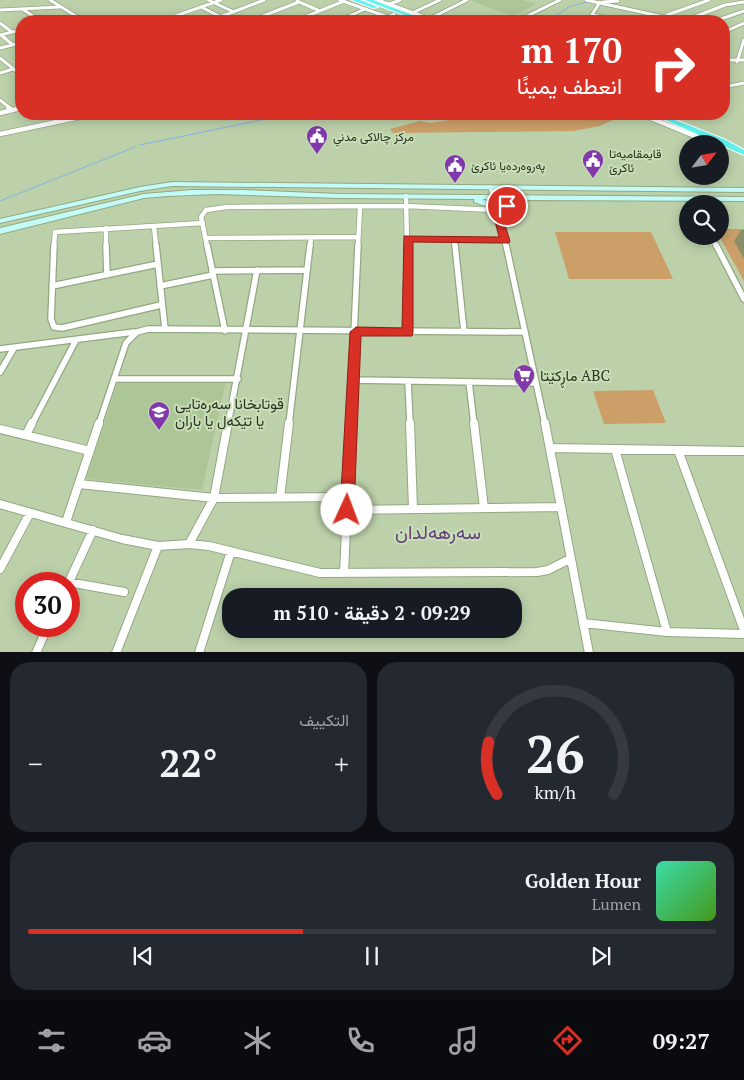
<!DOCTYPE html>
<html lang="ar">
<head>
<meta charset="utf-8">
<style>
  :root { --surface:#171b24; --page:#242831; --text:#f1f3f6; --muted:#9ea1a6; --line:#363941; --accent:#d93025 }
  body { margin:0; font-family:"PT Serif",Vazirmatn,serif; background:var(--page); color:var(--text); direction:rtl; height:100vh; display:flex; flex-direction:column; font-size:19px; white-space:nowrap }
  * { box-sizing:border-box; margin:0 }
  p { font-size:16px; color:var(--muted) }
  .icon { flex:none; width:28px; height:28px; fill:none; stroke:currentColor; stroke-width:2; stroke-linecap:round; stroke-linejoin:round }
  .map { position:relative; height:652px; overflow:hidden; direction:ltr }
  .sheet { display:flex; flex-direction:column; gap:10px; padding:10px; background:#0d0f14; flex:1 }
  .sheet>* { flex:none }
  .guide { position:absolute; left:15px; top:15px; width:715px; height:105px; border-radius:20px; box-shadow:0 2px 12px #0003; direction:rtl; background:#d93025; color:#fff; overflow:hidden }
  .needle { width:32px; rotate:59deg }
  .tools { position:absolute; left:679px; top:135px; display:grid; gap:10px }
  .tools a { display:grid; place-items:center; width:50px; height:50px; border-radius:50%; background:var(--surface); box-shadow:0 2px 12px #0003; font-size:25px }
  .speed { position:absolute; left:15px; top:572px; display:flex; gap:10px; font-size:25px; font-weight:700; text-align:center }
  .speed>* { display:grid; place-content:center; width:65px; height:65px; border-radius:50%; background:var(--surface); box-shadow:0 2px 12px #0003; line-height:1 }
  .speed .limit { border:8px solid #d22; background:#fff; color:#111 }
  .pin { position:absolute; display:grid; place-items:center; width:42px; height:42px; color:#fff; margin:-21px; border:2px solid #fff; border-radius:50%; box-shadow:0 1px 5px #0007 }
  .me { position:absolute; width:55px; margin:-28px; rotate:2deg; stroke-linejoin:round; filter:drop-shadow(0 0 4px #0008) }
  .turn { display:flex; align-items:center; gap:18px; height:105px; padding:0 25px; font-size:22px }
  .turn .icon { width:65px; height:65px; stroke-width:2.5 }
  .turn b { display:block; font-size:35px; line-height:42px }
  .big { font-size:38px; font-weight:700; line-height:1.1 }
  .sheet .widget { flex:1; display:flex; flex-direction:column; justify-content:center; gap:8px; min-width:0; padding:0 18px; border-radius:20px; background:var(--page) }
  .sheet .dial { align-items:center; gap:0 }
  .dial svg { height:130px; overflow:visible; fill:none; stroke:var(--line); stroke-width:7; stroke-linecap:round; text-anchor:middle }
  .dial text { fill:var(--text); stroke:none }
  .song { display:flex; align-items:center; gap:15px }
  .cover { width:60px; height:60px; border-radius:8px; background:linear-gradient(135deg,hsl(160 70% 55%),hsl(100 70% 35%)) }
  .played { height:5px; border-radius:2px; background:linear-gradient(90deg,var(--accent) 40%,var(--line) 40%) }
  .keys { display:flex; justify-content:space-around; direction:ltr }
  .heat { display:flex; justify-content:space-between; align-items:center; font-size:28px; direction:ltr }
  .sheet .tiles { flex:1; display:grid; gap:10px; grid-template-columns:1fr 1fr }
  .widget:last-child { grid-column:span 2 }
  .trip { position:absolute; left:222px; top:588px; width:300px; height:50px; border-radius:20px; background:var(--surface); box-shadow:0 2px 12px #0003; font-weight:700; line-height:50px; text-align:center; direction:rtl }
  .dock { display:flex; height:80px; justify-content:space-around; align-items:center; background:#090b0e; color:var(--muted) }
  .dock .icon { width:35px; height:35px }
  .dock .on { color:var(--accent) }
  .dock b { font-size:22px; color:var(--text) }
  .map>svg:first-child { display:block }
</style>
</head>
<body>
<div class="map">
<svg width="744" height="653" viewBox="0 0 744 653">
  <rect width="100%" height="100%" fill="#bcd1aa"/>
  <path fill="#adc698" d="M 473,0 L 523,0 L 536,4 L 513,16 L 471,1 Z
    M 118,382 L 226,382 L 202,490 L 86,479 Z"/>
  <path fill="#cc9f69" d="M 487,114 L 626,114 L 600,126 L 573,131 L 393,133 L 390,129 L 420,121 L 431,123 Z
    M 720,229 L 744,229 L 744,281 L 719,236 Z
    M 555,232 L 651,232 L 673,279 L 569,279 Z
    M 653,390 L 666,423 L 604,424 L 593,391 Z"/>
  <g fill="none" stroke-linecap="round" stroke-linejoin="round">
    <path stroke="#83b3e7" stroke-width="1" d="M 549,21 L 570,6 L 588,2
      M 140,145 L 290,114
      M 0,201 L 135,147"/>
    <g stroke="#93a882" stroke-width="4.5">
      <path id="minor-far3" d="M 50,0 L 84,21
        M 208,0 L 234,12
        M 340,0 L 399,21
        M 378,0 L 436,21
        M 586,0 L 664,17
        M 297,1 L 320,11
        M 603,2 L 618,1
        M 390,4 L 400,0
        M 201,7 L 229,21
        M 22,9 L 41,21
        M 0,10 L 60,7
        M 412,13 L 440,0
        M 592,15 L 624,21
        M 220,17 L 264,0
        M 429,19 L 467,0
        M 62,21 L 79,18
        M 121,21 L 132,19 L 140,21
        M 161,21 L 221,0
        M 250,21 L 299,2
        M 295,21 L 344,1
        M 338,21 L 365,9
        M 379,21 L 394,14
        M 517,21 L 560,0
        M 588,21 L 600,2
        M 662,21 L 667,15 L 709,0
        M 684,21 L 725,5 L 744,2
        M 715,21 L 744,11
        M 0,23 L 12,32
        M 724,32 L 744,23
        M 0,35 L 21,30
        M 1,35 L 13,45
        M 0,48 L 21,43
        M 0,58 L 21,75
        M 724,60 L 744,60
        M 737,62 L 744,40
        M 0,73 L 13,69
        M 724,87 L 744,83
        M 0,100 L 10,108"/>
    </g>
    <g stroke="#93a882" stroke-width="6">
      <path id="minor-far2" d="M 8,107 L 12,110
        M 0,113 L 21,108
        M 641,114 L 714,144
        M 0,134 L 94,114
        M 491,188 L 506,246
        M 497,188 L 504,217 L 500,221
        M 406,196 L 407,246
        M 690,199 L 693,204
        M 154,226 L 156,246
        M 106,228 L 106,246
        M 711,236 L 716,246
        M 206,238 L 358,237
        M 408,239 L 505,241
        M 454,239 L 455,246
        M 54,246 L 55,232 L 203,223
        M 207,246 L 201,217 L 206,210 L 227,207 L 406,206 L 496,210
        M 310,246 L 311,238
        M 358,246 L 360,207"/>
    </g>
    <g stroke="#93a882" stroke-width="8">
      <path id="minor-far1" d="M 54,245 L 51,319 L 54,327 L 62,328 L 161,305
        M 106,245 L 107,275
        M 156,245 L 165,329
        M 207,245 L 225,331
        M 407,245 L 408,332
        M 455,245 L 464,332
        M 506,245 L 545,424
        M 716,245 L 744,299
        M 212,271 L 306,270
        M 52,286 L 158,264
        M 160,286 L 213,275
        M 0,349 L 134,332
        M 0,372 L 14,348
        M 114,379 L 238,379
        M 353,380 L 535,383
        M 408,381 L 410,424
        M 469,382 L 474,424
        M 32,424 L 76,340
        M 99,424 L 126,343 L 137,332 L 148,329 L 525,332
        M 228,424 L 257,270
        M 289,424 L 310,245
        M 350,424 L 358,245"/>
    </g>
    <g stroke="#93a882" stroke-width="10">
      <path id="minor" d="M 410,423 L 413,509
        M 474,423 L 484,508
        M 545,423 L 589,653
        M 0,429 L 90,451
        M 26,435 L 32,423
        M 550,448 L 744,451
        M 615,449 L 667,632
        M 678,450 L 744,630
        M 79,484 L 214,498 L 347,497
        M 280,498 L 289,423
        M 0,504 L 122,539 L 158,546 L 189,544 L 209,546 L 320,573 L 537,572 L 548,570 L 570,559
        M 347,510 L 560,507
        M 66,522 L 99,423
        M 189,544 L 214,498 L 228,423
        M 0,569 L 30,513
        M 344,573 L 351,423
        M 68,582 L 124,592
        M 68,584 L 93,530
        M 583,623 L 667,632 L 744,634
        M 36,653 L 48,626
        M 116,653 L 158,546
        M 199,653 L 231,551"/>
    </g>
    <g stroke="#93a882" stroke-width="2">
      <path id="secondary" d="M 172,182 L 744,188 L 744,192 L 172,186 L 140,191 L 0,223 L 0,219 L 140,187 Z
        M 192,190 L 242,190 L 340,194 L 744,197 L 744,201 L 524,200 L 513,206 L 503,213 L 500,213 L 500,209 L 513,200 L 482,199 L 499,206 L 500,208 L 496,210 L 474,202 L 474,199 L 340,198 L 217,194 L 168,196 L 144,198 L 0,234 L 0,228 L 144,194 Z"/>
    </g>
    <g stroke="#fff" stroke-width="2">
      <path id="trunk" d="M 352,0 L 360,0 L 378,7 L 373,8 Z
        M 365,0 L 373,0 L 428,21 L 420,21 Z
        M 652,114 L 660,114 L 726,140 L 744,150 L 744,155 Z"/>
    </g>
    <use href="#minor-far3" stroke="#fff" stroke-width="3"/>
    <use href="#minor-far2" stroke="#fff" stroke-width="4.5"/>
    <use href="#minor-far1" stroke="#fff" stroke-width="5.5"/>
    <use href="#minor" stroke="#fff" stroke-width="8"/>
    <use href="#secondary" fill="#c3fbf9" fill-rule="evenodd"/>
    <use href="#trunk" fill="#60f4ef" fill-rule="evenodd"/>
  </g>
  <path fill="#8b8e69" d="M 741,230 L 744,230 L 744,259 L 734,241 Z"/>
  <path fill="#d93025" stroke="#8d1f18" d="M 507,203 L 512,206 L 508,211 L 508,217 L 504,222 L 510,241 L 509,243 L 413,242 L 413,332 L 412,336 L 361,336 L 354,510 L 352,515 L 347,517 L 342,515 L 340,510 L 350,332 L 356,327 L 402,328 L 404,236 L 499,237 L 495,221 L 499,216 L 499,209 Z"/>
  <defs>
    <g id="civic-pin" transform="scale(1.125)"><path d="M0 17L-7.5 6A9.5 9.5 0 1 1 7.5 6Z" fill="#8138aa" stroke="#c8deb6"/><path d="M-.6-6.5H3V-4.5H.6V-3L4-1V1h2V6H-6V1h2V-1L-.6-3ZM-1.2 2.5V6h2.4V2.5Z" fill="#fff"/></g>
    <g id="supermarket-pin" transform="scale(1.125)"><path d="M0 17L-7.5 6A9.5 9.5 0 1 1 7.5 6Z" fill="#8138aa" stroke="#c8deb6"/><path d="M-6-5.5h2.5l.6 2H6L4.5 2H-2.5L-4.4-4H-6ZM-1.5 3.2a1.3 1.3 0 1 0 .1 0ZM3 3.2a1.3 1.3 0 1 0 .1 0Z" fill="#fff"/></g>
    <g id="school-pin" transform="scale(1.125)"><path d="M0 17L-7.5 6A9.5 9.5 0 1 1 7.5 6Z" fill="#8138aa" stroke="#c8deb6"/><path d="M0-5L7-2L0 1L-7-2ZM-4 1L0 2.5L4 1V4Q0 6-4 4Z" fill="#fff"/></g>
  </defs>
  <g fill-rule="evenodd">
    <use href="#civic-pin" x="317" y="136"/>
    <use href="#civic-pin" x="593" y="160"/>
    <use href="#civic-pin" x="455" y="165"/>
    <use href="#supermarket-pin" x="524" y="375"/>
    <use href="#school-pin" x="159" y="412"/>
  </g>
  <g text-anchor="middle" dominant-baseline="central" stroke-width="4" stroke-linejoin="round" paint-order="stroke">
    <g font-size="12" fill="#2a3223" stroke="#c8deb6" text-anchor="start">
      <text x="333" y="136">مركز چالاکى مدني</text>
      <text x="609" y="153">قایمقامیەتا<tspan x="609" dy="14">ئاکرێ</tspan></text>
      <text x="471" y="165">پەروەردەیا ئاكرێ</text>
    </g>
    <g font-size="15" fill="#2a3223" stroke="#c8deb6" text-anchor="start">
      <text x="540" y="375">ماڕکێتا ABC</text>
      <text x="175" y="403">قوتابخانا سەرەتایی<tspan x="175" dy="17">یا تێکەل یا باران</tspan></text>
    </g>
    <g font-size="19" fill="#633f79" stroke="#c8deb6">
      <text x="438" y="531">سەرهەلدان</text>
    </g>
  </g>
</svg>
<div class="tools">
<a><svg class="needle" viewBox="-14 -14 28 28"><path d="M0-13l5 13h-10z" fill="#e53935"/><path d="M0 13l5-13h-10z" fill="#9ea1a6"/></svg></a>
<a><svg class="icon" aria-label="search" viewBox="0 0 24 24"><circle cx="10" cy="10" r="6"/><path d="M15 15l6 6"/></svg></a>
</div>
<div class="speed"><div class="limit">30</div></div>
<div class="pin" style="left:507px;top:206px;background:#d93025"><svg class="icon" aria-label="arrive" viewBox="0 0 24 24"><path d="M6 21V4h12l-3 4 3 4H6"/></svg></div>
<svg class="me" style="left:347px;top:510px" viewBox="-20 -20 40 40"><circle r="19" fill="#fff"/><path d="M0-13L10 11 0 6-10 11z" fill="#d93025"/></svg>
<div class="trip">09:29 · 2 دقيقة · 510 m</div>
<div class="guide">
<div class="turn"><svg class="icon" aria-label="right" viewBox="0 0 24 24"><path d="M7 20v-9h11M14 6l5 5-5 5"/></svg><div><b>170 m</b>انعطف يمينًا</div></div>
</div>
</div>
<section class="sheet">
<div class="tiles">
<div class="widget dial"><svg viewBox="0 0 100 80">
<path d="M14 69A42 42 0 1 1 86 69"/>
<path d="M14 69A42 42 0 0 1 9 37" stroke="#d93025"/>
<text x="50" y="56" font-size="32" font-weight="700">26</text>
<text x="50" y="72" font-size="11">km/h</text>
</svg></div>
<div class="widget"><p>التكييف</p>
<div class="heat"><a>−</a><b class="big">22°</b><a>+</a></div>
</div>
<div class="widget">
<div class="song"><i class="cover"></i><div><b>Golden Hour</b><p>Lumen</p></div></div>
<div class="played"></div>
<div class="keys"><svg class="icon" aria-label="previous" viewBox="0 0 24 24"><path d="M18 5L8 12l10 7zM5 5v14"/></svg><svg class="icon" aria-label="pause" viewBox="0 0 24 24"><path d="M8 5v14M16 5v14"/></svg><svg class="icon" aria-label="next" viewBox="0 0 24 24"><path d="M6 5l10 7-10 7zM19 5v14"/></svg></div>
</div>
</div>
</section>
<nav class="dock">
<b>09:27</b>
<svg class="icon on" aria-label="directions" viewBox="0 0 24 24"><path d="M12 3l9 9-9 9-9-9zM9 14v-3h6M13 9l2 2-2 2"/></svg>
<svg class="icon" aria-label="music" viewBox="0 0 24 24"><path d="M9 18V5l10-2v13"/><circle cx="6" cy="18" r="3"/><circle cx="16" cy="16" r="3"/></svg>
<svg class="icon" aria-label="phone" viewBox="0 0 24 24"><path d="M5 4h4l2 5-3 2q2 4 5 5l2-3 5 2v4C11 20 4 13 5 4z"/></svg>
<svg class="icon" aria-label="climate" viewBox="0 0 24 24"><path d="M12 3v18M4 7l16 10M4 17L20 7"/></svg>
<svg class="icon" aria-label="car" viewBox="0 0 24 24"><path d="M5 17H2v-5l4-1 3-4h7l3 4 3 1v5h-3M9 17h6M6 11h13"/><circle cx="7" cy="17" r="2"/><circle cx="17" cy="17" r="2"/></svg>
<svg class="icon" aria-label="filters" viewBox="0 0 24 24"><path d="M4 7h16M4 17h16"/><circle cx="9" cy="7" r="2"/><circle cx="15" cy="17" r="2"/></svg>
</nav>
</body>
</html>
